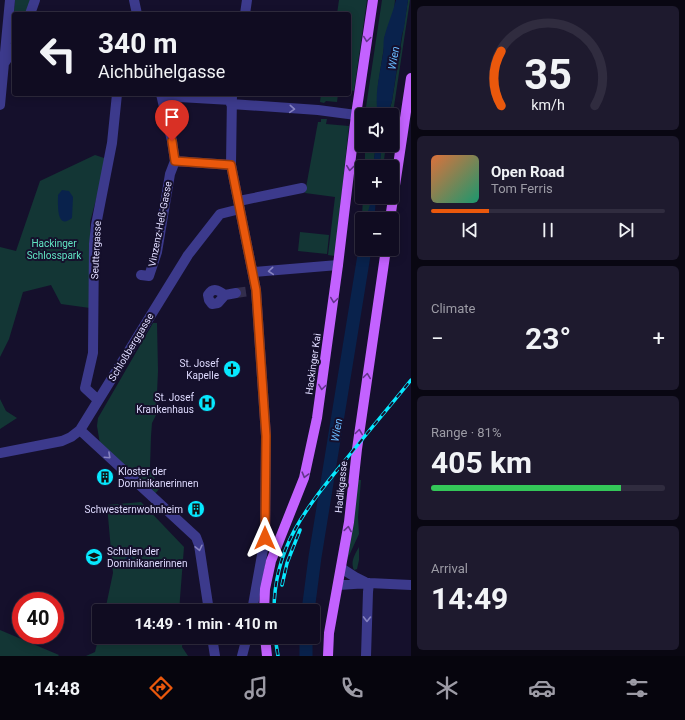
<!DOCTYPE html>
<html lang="en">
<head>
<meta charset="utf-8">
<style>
  :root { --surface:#100c21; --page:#1e1a2e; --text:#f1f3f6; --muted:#9c9ba5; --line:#302c3f; --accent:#ea580c }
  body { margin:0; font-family:Roboto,sans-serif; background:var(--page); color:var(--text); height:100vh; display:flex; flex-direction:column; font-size:15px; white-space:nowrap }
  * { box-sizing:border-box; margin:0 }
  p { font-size:13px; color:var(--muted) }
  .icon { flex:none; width:22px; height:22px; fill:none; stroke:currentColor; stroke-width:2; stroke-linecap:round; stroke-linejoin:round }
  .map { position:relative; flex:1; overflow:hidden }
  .sheet { display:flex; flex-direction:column; gap:6px; padding:6px; background:#090712; width:274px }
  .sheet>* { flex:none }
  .guide { position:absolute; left:12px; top:12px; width:339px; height:84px; border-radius:4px; box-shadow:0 2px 10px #0003,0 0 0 1px var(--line); background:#100c21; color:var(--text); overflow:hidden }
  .buttons { position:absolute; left:355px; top:108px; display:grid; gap:8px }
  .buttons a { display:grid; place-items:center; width:44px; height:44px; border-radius:4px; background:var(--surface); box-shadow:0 2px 10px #0003,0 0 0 1px var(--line); font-size:20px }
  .speed { position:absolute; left:12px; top:592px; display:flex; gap:8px; font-size:20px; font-weight:700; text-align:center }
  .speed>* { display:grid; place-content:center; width:52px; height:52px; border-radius:50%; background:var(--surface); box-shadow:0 2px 10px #0003,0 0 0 1px var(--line); line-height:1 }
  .speed .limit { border:6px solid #d22; background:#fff; color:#111 }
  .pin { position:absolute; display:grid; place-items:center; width:34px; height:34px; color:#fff; margin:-41px -17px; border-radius:50% 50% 50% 0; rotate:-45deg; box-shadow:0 0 4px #0007 }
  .pin .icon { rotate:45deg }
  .me { position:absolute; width:44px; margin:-22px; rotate:0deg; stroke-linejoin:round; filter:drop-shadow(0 0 3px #0008) }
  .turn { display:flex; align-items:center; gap:14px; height:84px; padding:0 20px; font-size:18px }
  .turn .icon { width:52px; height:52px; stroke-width:2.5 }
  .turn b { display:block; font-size:28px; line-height:34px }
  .big { font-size:30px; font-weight:700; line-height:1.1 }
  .sheet .card { flex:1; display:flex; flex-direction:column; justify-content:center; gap:6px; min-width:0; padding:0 14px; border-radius:6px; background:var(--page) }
  .sheet .dial { align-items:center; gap:0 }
  .dial svg { height:104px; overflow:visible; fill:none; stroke:var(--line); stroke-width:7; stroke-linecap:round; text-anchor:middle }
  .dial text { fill:var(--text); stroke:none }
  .song { display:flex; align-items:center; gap:12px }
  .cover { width:48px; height:48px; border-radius:6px; background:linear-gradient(135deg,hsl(20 70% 55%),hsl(160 70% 35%)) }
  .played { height:4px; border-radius:2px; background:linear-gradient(90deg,var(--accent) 25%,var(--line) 25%) }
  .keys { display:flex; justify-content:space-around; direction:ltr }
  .heat { display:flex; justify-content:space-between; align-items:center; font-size:22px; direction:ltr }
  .charge { height:6px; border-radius:3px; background:linear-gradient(90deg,#34c759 81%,var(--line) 0) }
  .trip { position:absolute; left:92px; top:604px; width:228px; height:40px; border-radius:4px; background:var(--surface); box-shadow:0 2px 10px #0003,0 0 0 1px var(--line); font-weight:700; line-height:40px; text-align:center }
  .tabs { display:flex; height:64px; justify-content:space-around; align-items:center; background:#06050d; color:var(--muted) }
  .tabs .icon { width:28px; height:28px }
  .tabs .selected { color:var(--accent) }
  .tabs b { font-size:18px; color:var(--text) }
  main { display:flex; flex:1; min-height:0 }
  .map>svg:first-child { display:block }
</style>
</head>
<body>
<main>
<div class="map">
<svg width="411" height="656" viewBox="0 0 411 656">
  <rect width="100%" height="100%" fill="#15102c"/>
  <path fill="#133635" d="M 15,0 L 33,0 L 28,14 L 14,14 L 14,43 L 10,52 Z
    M 339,0 L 367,0 L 354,91 L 349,90 L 349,14 L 337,14 Z
    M 382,0 L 395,0 L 394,11 L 384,39 L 384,47 L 378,85 L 377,109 L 366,107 Z
    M 408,0 L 410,0 L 393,113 L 389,112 L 392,101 Z
    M 321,94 L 338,94 L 337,102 L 326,101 L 324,103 L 320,102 Z
    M 321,119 L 327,119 L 326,124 L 349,126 L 335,256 L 328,255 L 335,197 L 305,193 L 318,122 L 321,122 Z
    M 365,145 L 376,145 L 374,159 L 374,167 L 365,167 Z
    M 382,145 L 386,145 L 383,167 L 381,167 L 380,161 Z
    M 95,155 L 107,159 L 90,222 L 90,308 L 61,304 L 51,285 L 23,292 L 9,339 L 0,357 L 0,247 L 16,251 L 40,181 Z
    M 363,197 L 371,197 L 370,210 L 367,214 L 366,219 L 362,219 L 362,233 L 361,234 Z
    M 300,232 L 329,235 L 327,254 L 298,251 Z
    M 153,323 L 157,323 L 158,371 L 156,415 L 152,423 L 151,436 L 150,467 L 159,489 L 154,495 L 100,444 L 97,426 L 98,418 Z
    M 0,399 L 6,411 L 17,418 L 0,429 Z
    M 358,480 L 361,480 L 358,517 L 359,534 L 347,560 Z
    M 141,502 L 184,547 L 179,611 L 105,611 L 113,573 L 107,505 Z
    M 359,547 L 359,560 L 357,569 L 354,570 C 350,562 355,554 359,547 Z
    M 0,630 L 59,655 L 58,656 L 0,656 Z
    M 99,636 L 183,637 L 182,647 L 188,656 L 86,656 L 95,652 Z"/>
  <path fill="#09224c" d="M 396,0 L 408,0 L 404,28 L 402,34 L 392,101 L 388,114 L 378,115 C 374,96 380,73 383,54 C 384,49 383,43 384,38 C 387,25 393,13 396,0 Z
    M 376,145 L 382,145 L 380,161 L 381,167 L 374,167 L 374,159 Z
    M 62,190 L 69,191 L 73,197 L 72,218 C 56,231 58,203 58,195 Z
    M 371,197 L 376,197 L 375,211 L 373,212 L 372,219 L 366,219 C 367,211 371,206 371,197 Z
    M124.5 561a4.5 4.5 0 1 1 9 0a4.5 4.5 0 1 1-9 0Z"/>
  <path fill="#15102c" d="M 375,109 L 391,112 L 390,115 L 376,115 Z"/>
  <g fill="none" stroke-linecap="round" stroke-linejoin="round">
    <path stroke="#09224c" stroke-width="13" d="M 308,611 L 315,557 L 365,249
      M 306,656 L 306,637"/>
    <path stroke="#332e4c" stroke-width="10" stroke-dasharray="10 5" stroke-linecap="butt" d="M 236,293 L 250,291"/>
    <path stroke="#3c3a8c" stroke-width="10" d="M 134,0 L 137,14
      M 30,14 L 35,0
      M 245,14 L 247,0
      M 5,62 L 14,48
      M 232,94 L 231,165 L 256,290 L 266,436 L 265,538 L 252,611
      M 162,96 L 231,100
      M 231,104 L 318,110 L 356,115
      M 0,105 L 10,0
      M 175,161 L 231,165
      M 239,201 L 302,188
      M 253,272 L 338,265
      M 141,275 L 149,276 L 157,252 L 170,174 L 175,161 L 172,141 L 161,94
      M 225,295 L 218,303 L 212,304 L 209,300 L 208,295 C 213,287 218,290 225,295 L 236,293
      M 98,400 L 85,388 L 93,353 L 94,244 L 96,225 L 112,143 L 117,94
      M 80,430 L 196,537 L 199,545 L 209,611
      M 0,453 L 62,441 L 71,437 L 80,430 L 188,255 L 220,214 L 240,209
      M 341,568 L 355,577 L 365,582
      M 338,585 L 369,583 L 411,585
      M 212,637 L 215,656
      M 242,656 L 247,637
      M 366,656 L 368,592 L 369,583"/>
    <path stroke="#c362ff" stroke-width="10" d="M 390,219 L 411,78
      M 264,611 L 265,589 L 271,561 L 304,478 L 317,418 L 338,265 L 356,115 L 373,0
      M 265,637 L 267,656
      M 328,656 L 329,633 L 349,522 L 357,449 L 386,249"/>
    <g stroke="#07e8ff" stroke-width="3.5">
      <path id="rail" d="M 282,585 L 287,563 L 300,530
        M 274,611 C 274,545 308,506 347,458 C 368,432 390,406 411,380
        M 275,637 L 278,656"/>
    </g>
    <use href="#rail" stroke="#15102c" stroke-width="2" stroke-dasharray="6" stroke-linecap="butt"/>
  </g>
  <defs><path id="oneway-chevron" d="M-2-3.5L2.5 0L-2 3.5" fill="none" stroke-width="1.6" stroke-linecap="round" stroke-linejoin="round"/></defs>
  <g stroke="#63358b">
    <use href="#oneway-chevron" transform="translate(367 39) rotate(98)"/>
    <use href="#oneway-chevron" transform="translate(350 168) rotate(97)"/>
    <use href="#oneway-chevron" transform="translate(334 300) rotate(98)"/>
    <use href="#oneway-chevron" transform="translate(367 376) rotate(-82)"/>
    <use href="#oneway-chevron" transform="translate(322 387) rotate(98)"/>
    <use href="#oneway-chevron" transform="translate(359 432) rotate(-82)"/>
    <use href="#oneway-chevron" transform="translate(305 475) rotate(105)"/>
    <use href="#oneway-chevron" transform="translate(348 529) rotate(-81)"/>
  </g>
  <g stroke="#8582c0">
    <use href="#oneway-chevron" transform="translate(292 109) rotate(4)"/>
    <use href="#oneway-chevron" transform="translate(271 271) rotate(175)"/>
    <use href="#oneway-chevron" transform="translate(108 456) rotate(43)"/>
    <use href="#oneway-chevron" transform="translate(199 548) rotate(77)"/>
    <use href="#oneway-chevron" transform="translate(367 619) rotate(91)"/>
  </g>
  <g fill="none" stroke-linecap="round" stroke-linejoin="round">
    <g stroke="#983908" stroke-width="10">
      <path id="route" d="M 172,141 L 175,161 L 231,165 L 256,290 L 266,436 L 265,538"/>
    </g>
    <use href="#route" stroke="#ea580c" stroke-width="7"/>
  </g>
  <defs>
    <g id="church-disc" transform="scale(0.9)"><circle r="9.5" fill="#07e8ff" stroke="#15102c"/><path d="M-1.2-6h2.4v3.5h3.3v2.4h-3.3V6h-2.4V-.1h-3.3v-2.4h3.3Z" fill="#111"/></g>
    <g id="hospital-disc" transform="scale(0.9)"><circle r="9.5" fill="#07e8ff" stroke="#15102c"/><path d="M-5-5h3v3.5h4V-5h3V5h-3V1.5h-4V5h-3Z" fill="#111"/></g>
    <g id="building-disc" transform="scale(0.9)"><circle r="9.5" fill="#07e8ff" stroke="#15102c"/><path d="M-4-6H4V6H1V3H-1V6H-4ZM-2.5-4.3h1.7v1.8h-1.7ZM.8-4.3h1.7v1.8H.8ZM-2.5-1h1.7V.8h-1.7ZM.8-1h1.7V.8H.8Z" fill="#111"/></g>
    <g id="school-disc" transform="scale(0.9)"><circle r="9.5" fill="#07e8ff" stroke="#15102c"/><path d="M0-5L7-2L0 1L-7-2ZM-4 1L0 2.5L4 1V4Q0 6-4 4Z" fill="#111"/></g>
  </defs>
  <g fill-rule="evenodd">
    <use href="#church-disc" x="232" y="369"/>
    <use href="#hospital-disc" x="207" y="403"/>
    <use href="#building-disc" x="105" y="477"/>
    <use href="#building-disc" x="196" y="509"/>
    <use href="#school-disc" x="94" y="557"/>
  </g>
  <g text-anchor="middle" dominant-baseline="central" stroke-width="4" stroke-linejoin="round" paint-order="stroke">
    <g font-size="10" fill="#dfdbff" stroke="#15102c">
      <text transform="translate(160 224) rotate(-79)">Vinzenz-Heß-Gasse</text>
      <text transform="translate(96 250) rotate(-87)">Seuttergasse</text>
      <text transform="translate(131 347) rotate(-59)">Schloßberggasse</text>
      <text transform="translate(313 364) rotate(-82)">Hackinger Kai</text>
      <text transform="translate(341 487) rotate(-84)">Hadikgasse</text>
    </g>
    <g font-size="10" fill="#61e5c3" stroke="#15102c">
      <text x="54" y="243">Hackinger<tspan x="54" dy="12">Schlosspark</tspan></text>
    </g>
    <g font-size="10" fill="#dfdbff" stroke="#15102c" text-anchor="end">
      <text x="219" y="363">St. Josef<tspan x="219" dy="12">Kapelle</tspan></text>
      <text x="194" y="397">St. Josef<tspan x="194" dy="12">Krankenhaus</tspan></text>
      <text x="118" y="471" text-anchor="start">Kloster der<tspan x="118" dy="12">Dominikanerinnen</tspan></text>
      <text x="183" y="509">Schwesternwohnheim</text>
      <text x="107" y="551" text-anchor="start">Schulen der<tspan x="107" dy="12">Dominikanerinnen</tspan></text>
    </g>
    <g font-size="11" font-style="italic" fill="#69bbff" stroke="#15102c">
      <text transform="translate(394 58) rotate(-81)">Wien</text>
      <text transform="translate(337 430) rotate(-81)">Wien</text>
    </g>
  </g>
</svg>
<div class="buttons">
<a><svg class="icon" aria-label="sound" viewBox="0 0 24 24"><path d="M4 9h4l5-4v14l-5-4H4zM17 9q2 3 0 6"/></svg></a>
<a>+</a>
<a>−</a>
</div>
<div class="speed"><div class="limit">40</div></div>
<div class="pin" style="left:172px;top:141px;background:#d93025"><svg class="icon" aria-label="arrive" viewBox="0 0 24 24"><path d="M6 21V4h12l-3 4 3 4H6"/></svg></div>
<svg class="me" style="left:265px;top:538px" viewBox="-20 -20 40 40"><path d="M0-17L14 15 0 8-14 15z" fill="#ea580c" stroke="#fff" stroke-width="4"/></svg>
<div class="trip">14:49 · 1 min · 410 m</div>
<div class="guide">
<div class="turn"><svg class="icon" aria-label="left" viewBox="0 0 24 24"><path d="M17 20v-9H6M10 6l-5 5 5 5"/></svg><div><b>340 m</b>Aichbühelgasse</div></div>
</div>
</div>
<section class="sheet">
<div class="card dial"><svg viewBox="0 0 100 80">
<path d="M14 69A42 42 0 1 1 86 69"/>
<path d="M14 69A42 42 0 0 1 14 27" stroke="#ea580c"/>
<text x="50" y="56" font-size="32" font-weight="700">35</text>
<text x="50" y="72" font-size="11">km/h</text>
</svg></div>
<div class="card">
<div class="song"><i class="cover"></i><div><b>Open Road</b><p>Tom Ferris</p></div></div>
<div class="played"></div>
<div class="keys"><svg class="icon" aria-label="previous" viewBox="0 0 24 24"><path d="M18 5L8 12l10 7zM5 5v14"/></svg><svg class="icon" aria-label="pause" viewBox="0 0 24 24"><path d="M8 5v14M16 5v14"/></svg><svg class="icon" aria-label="next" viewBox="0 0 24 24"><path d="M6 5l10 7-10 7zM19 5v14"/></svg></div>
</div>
<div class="card"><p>Climate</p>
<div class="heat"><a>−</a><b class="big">23°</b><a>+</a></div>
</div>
<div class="card"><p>Range · 81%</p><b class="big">405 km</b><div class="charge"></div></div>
<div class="card"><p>Arrival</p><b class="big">14:49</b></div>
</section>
</main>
<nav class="tabs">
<b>14:48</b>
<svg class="icon selected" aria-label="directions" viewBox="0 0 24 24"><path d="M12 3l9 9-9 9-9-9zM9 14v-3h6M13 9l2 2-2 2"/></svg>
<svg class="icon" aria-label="music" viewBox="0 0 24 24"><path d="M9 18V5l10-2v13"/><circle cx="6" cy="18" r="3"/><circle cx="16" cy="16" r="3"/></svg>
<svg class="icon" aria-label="phone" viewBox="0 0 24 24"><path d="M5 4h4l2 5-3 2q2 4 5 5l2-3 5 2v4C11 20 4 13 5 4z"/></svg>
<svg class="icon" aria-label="climate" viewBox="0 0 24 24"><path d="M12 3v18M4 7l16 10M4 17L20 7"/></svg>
<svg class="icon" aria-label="car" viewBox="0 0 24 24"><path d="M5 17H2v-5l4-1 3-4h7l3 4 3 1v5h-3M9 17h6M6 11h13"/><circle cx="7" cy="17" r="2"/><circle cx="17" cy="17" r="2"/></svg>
<svg class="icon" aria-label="filters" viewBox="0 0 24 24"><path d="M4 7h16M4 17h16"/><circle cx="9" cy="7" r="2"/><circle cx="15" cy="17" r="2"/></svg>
</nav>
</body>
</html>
